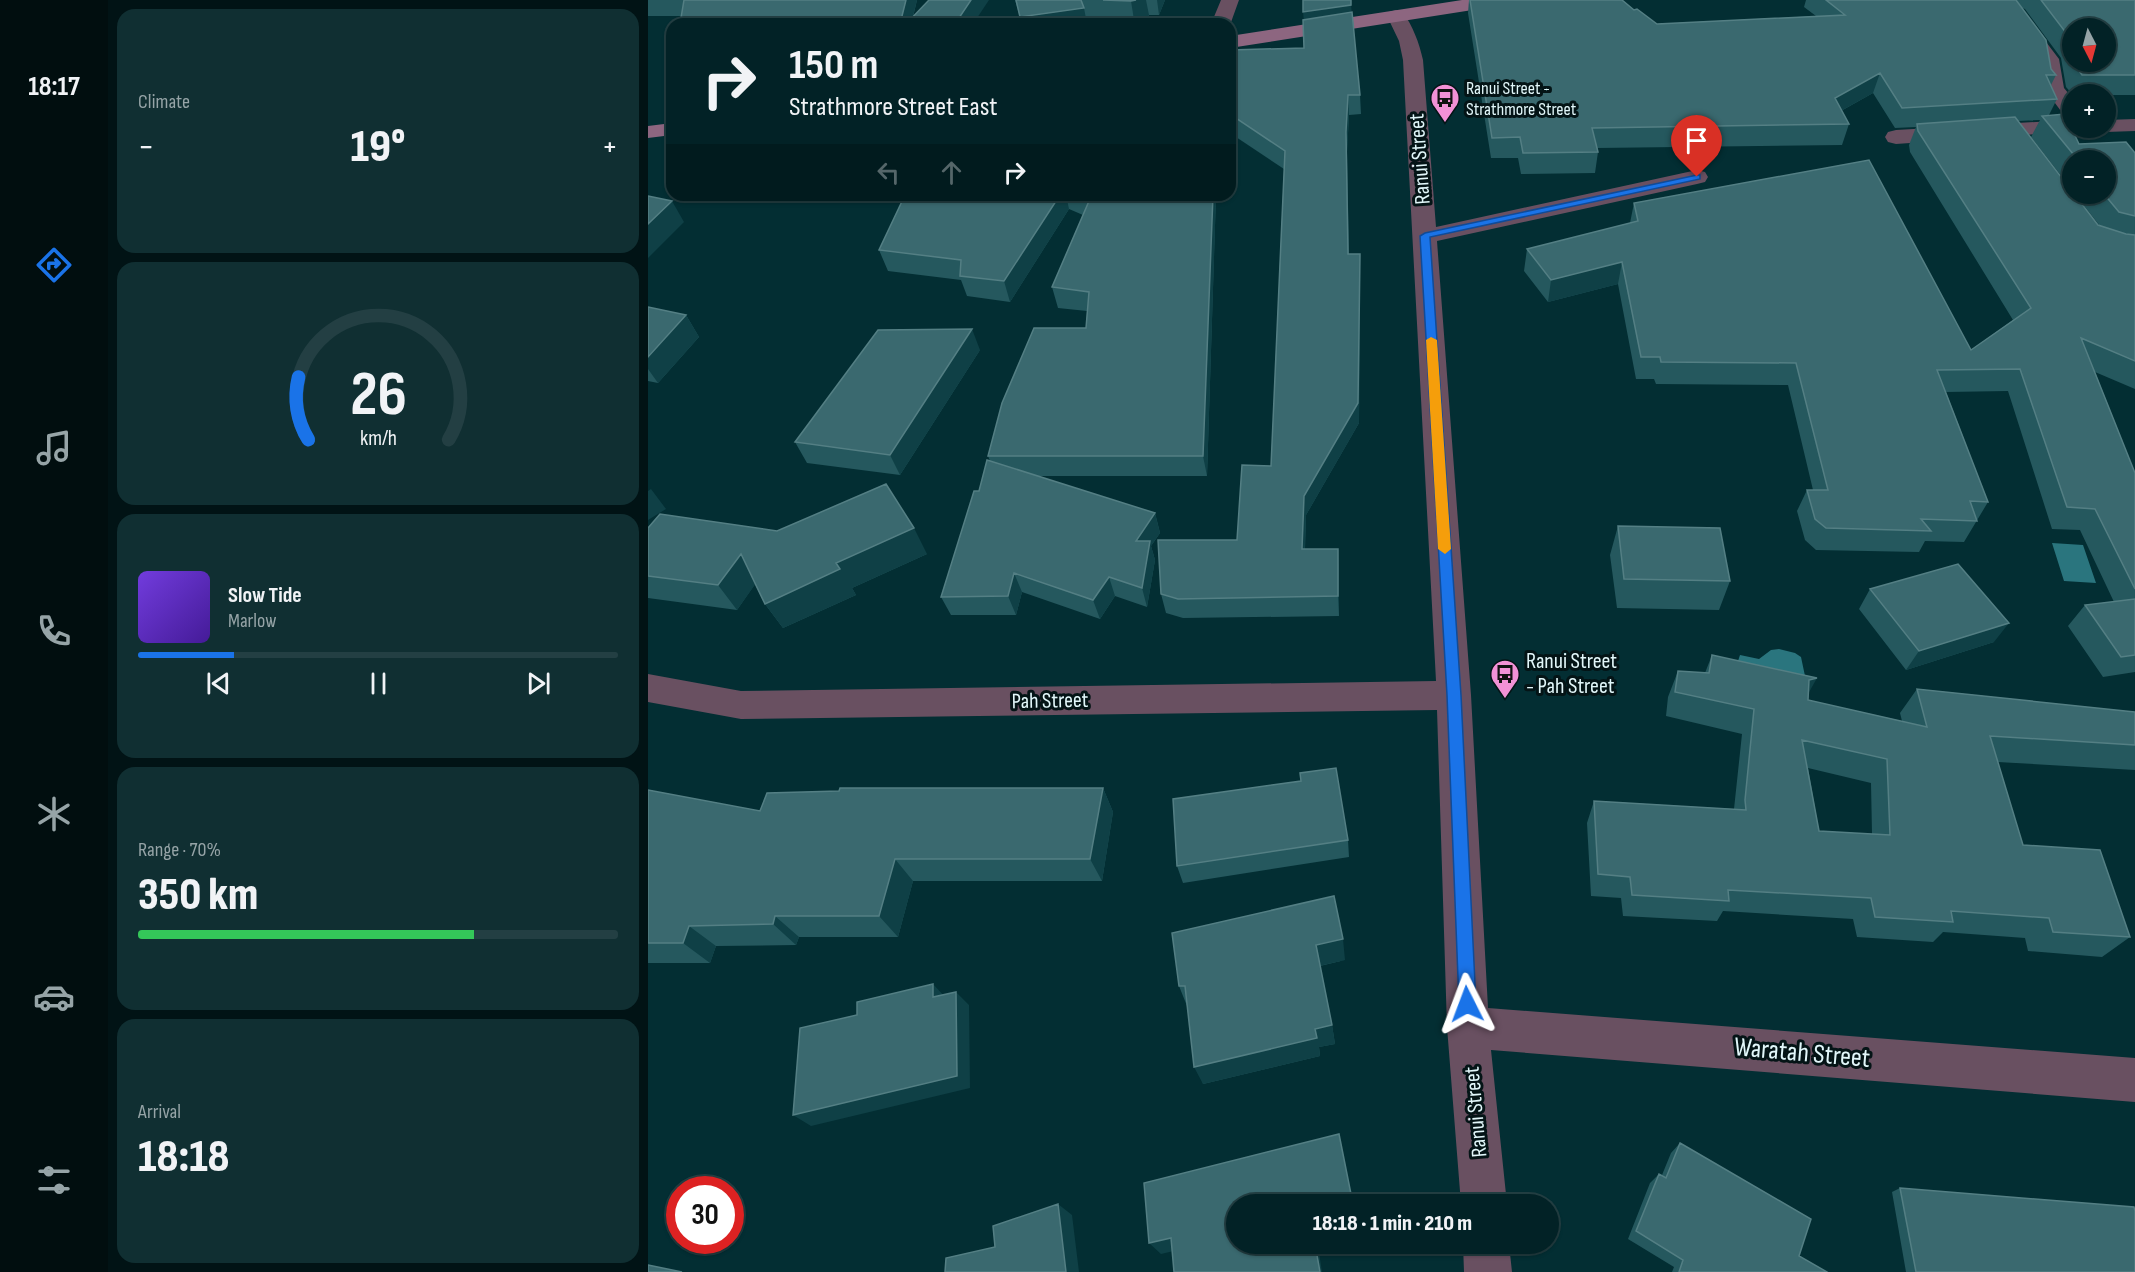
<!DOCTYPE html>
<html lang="en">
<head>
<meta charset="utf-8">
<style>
  :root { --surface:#022226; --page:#102f32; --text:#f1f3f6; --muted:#96a4a7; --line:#233f43; --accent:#1a73e8 }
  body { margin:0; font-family:"Sofia Sans Condensed",sans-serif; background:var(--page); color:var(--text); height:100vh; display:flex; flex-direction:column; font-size:22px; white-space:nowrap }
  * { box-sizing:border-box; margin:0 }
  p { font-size:20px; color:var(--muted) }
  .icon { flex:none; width:33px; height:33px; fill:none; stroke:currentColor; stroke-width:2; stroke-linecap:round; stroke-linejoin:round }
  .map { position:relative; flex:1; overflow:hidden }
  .details { display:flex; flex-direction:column; gap:9px; padding:9px; background:#011315; width:540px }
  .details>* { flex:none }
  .top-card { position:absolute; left:18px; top:18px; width:570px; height:183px; border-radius:18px; box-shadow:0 2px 4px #0004,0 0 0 2px var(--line); background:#022226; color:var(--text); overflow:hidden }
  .needle { width:39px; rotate:174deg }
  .fabs { position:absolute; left:1414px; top:18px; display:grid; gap:12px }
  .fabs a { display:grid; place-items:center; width:54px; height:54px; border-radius:50%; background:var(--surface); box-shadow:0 2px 4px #0004,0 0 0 2px var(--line); font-size:30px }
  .speed { position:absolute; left:18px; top:1176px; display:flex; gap:12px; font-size:30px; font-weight:700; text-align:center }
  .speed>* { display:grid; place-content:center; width:78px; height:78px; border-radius:50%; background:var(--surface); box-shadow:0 2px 4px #0004,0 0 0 2px var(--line); line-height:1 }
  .speed .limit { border:9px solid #d22; background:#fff; color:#111 }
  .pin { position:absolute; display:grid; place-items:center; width:51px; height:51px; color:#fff; margin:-62px -26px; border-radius:50% 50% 50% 0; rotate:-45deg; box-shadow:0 0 6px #0007 }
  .pin .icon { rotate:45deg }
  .me { position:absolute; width:66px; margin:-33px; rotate:357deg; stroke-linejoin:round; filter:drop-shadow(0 0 4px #0008) }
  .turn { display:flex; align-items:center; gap:21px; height:126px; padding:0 24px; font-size:27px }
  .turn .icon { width:78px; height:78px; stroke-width:2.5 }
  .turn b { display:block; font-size:42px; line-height:51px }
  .lanes { display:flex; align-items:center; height:57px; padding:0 24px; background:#0003; justify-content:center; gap:30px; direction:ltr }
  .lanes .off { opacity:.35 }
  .big { font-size:45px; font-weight:800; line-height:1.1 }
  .details .tile { flex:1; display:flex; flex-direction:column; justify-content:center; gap:9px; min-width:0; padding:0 21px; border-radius:18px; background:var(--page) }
  .details .dial { align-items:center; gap:0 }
  .dial svg { height:156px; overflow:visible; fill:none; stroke:var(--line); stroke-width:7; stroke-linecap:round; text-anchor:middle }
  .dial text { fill:var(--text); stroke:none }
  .song { display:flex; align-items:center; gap:18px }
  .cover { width:72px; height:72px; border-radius:9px; background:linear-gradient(135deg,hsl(260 70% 55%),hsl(260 70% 35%)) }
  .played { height:6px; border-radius:3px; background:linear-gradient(90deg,var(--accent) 20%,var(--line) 20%) }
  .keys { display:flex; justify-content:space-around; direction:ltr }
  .heat { display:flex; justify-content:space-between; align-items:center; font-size:33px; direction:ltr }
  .charge { height:9px; border-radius:4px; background:linear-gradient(90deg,#34c759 70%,var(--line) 0) }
  .trip { position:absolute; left:578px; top:1194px; width:333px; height:60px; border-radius:30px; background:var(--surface); box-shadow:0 2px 4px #0004,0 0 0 2px var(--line); font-weight:800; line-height:60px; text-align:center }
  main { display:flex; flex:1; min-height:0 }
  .menu { display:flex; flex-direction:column; width:108px; justify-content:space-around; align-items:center; background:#010e0f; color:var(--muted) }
  .menu .icon { width:42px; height:42px }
  .menu .current { color:var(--accent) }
  .menu b { font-size:27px; color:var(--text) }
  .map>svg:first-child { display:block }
</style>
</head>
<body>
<main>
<nav class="menu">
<b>18:17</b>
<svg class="icon current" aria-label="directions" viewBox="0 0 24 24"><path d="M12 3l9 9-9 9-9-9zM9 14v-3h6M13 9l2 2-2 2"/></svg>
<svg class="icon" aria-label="music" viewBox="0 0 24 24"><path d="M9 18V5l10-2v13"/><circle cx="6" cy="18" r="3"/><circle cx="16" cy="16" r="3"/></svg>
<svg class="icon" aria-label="phone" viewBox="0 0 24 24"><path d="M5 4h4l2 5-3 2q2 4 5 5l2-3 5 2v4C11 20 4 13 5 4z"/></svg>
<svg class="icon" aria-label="climate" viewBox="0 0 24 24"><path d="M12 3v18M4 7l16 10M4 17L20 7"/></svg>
<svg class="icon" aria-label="car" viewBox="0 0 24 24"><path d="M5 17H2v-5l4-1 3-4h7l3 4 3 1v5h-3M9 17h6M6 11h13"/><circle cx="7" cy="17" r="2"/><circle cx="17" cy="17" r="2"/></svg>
<svg class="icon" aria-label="filters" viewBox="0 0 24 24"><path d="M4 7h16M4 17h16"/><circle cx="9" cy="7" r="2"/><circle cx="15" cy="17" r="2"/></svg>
</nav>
<section class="details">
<div class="tile"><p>Climate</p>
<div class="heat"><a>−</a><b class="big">19°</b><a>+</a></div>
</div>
<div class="tile dial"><svg viewBox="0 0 100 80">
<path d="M14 69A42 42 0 1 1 86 69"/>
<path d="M14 69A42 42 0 0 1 9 37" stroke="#1a73e8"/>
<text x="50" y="56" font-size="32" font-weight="700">26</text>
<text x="50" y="72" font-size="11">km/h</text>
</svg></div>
<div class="tile">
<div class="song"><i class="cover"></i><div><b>Slow Tide</b><p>Marlow</p></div></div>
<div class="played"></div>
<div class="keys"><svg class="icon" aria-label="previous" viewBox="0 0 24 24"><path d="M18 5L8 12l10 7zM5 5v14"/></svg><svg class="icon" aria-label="pause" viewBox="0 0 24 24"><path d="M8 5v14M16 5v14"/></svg><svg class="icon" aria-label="next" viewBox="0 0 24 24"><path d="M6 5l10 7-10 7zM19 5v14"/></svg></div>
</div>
<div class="tile"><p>Range · 70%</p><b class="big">350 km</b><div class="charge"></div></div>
<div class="tile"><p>Arrival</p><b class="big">18:18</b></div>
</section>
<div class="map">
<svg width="1487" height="1272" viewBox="0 0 1487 1272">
  <rect width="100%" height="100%" fill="#032e33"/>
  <path fill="#2a757e" d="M 1404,543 L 1435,545 L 1448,583 L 1416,581 Z
    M 1131,649 L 1147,653 L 1153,657 L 1157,676 L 1089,664 L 1092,655 L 1111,659 L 1123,650 Z"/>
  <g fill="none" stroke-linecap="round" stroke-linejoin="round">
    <path fill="#695061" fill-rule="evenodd" d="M 573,0 L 591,0 L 582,25 L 563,24 Z
      M 748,10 L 755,12 C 765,27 771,42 775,60 L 788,227 L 1049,170 L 1057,172 L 1060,177 L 1057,182 L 1049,184 L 789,241 L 823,695 L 840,1008 L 1487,1058 L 1487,1102 L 843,1050 L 859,1204 L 813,1204 L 799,1027 L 789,710 L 93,719 L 0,702 L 0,674 L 93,691 L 788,681 L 755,60 L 751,41 L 739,16 L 741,12 Z
      M 1388,36 L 1395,38 L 1411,59 L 1416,88 L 1425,99 L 1425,128 L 1435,128 L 1433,131 L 1248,144 L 1240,142 L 1237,137 L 1240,132 L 1248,130 L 1422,120 L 1418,118 L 1396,88 L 1391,59 L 1378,42 L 1381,38 Z
      M 1487,119 L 1487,131 L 1458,132 L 1448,128 L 1458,128 L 1458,120 Z
      M 815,1244 L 861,1244 L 864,1272 L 816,1272 Z"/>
    <path fill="#8d6680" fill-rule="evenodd" d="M 814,0 L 859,0 L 857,4 L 850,6 L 582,48 L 582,36 Z
      M 24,123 L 24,135 L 0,138 L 0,126 Z"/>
  </g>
  <path fill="#25585e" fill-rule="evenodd" d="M 0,0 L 269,0 L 265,17 L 325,24 L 33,16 L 0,16 Z
    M 367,0 L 517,0 L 511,15 L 501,15 L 499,18 L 486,20 L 438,19 L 439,24 L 374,24 Z
    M 821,0 L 974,0 L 986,10 L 1009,24 L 1168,16 L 1156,7 L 1158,0 L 1487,0 L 1487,95 L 1425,95 L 1418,87 L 1413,58 L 1377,9 L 1374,8 L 1403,69 L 1408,75 L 1403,85 L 1409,99 L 1401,115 L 1431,144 L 1487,153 L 1487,389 L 1447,372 L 1487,473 L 1487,672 L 1455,677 L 1420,626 L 1437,605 L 1466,602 L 1432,530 L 1404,529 L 1360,391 L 1298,392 L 1340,502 L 1316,542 L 1277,541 L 1271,552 L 1168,550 L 1157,540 L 1149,511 L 1159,490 L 1165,490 L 1140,385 L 1008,384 L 1006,379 L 988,379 L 970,284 L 900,302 L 876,271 L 879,249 L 982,223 L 986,203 L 1323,350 L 1365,320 L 1262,152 L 1261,145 L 1268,127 L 1247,128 L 1225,93 L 1193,111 L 1201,124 L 1194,145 L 949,148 L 950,152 L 947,173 L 873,174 L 870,158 L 843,158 L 820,13 ZM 1425,28 L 1458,62 L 1425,62 ZM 1392,120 L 1383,137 L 1425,191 L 1425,160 L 1458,160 L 1458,194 L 1427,194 L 1452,226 L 1450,225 L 1370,121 Z
    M 703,12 L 712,95 L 713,114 L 701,115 L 699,152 L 701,254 L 712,274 L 711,423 L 658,515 L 657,549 L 691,568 L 691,616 L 535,618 L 518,613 L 513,594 L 589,540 L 623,466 L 636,169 L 582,133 L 582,50 L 656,48 Z
    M 257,195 L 568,195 L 559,476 L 389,476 L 507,513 L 512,533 L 503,546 L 507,560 L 499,607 L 467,596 L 452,619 L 374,592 L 368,615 L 303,615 L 293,597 L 342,461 L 340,456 L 438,328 L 439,311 L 410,308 L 404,287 L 435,215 L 421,209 L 362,302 L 319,296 L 313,280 L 240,271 L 231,250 Z
    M 0,307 L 38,315 L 51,337 L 10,383 L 0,381 Z
    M 332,350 L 252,475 L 159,463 L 147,442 Z
    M 970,526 L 1082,581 L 1071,610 L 969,608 L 962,555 Z
    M 0,528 L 279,554 L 204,588 L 208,595 L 135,628 L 117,604 L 107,584 L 89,610 L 0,598 Z
    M 1222,589 L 1346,642 L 1258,670 L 1211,609 Z
    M 1064,655 L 1160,693 L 1160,700 L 1254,721 L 1252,713 L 1269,689 L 1487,712 L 1487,770 L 1350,762 L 1375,845 L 1482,937 L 1454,957 L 1380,951 L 1377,938 L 1295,932 L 1285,942 L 1209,937 L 1205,919 L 1075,911 L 1069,921 L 975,916 L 973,898 L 943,896 L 939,823 L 946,801 L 1086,809 L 1094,734 L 1018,716 L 1020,697 L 1030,671 L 1057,673 ZM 1160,768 L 1223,783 L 1224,834 L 1171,831 Z
    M 653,781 L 700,840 L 701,857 L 535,883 L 529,866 Z
    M 455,788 L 465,812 L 454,881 L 265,881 L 250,937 L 151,937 L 148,945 L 68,946 L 62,963 L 0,963 L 0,790 L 112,811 Z
    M 697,960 L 672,966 L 684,1025 L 687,1044 L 671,1047 L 672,1056 L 555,1084 L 539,1006 L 531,986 Z
    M 1032,1143 L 1151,1256 L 1179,1272 L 1024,1272 L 1026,1267 L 980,1239 L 1002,1183 L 1011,1174 L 1014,1175 L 1023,1153 Z
    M 1252,1188 L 1487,1272 L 1258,1272 L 1244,1192 Z"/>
  <path fill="#0f4046" d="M 258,0 L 269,0 L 263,24 L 252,24 Z
    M 323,0 L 341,0 L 325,24 L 307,24 Z
    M 488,0 L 498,0 L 501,15 L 499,18 L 486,20 L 483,1 Z
    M 509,0 L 517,0 L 511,15 Z
    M 703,5 L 704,15 L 656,22 L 655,12 Z
    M 436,8 L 439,24 L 374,24 L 372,17 Z
    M 1232,73 L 1225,93 L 1180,118 L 1187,98 Z
    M 700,95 L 701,115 L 699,152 L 698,132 Z
    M 412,195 L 418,195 L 421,209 L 362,302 L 356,281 Z
    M 565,195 L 568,195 L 559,476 L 555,456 Z
    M 24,201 L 36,222 L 0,258 L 0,224 Z
    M 712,254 L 711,423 L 658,515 L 656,569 L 654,549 L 656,496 Z
    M 974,262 L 970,284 L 900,302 L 903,280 Z
    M 38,315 L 51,337 L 10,383 L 0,369 L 0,357 Z
    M 324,329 L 332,350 L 252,475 L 242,455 Z
    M 3,489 L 18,509 L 0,520 L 0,491 Z
    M 507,513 L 512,533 L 503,546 L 507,560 L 499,607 L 494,588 L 488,541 Z
    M 266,528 L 279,554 L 204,588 L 208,595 L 135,628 L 117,604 L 188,563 Z
    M 690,549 L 691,568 L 691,616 L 690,596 Z
    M 93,554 L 111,579 L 89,610 L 70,585 Z
    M 366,573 L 374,592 L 368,615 L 360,596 Z
    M 461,577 L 467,596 L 452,619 L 445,600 Z
    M 1361,623 L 1346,642 L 1258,670 L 1271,651 Z
    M 1169,678 L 1155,703 L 1161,680 Z
    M 455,788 L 465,812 L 454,881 L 442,859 Z
    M 247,859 L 265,881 L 250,937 L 231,916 Z
    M 127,916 L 151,937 L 148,945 L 125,924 Z
    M 41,926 L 68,946 L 62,963 L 35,943 Z
    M 695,939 L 697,960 L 671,966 L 668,945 Z
    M 285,984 L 298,998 L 285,997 Z
    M 308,992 L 321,1005 L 322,1088 L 163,1126 L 145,1115 Z
    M 684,1025 L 687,1044 L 671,1047 L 672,1056 L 555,1084 L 546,1067 L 667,1029 Z
    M 410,1204 L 424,1215 L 431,1272 L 418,1272 Z
    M 523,1238 L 534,1249 L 513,1254 L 501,1243 Z
    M 667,1244 L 679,1244 L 670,1246 L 674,1272 L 672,1272 Z"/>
  <path fill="#3a696f" stroke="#547f84" stroke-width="1.5" fill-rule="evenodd" d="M 36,0 L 258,0 L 252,24 L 32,24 Z
    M 281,0 L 323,0 L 307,24 L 258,24 Z
    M 368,0 L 433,0 L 436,8 L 372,17 Z
    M 455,0 L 488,0 L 483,1 Z
    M 655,0 L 703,0 L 703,5 L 655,12 Z
    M 822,0 L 974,0 L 986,10 L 989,9 L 1009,24 L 1197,15 L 1178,0 L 1368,0 L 1398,40 L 1403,69 L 1408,75 L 1398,75 L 1409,99 L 1254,108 L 1232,73 L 1187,98 L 1201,124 L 944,128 L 950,152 L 875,153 L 872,137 L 844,138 Z
    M 1393,0 L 1487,0 L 1487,75 L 1434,75 L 1428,67 L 1427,62 L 1458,62 L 1458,28 L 1425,28 L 1425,53 L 1422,38 Z
    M 704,12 L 712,95 L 700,95 L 698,132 L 700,254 L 712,254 L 710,403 L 656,496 L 654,549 L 690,549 L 690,596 L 530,599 L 513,594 L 510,540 L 589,540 L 594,465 L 623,466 L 637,151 L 582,114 L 582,50 L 656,48 L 655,20 Z
    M 1417,114 L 1431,144 L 1478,142 L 1487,153 L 1487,216 L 1471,212 L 1456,194 L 1458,194 L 1458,160 L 1430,160 L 1394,116 Z
    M 1367,117 L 1450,225 L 1478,234 L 1487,235 L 1487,361 L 1433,338 L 1487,473 L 1487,589 L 1447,509 L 1419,507 L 1372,369 L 1289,370 L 1340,502 L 1322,501 L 1329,521 L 1273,519 L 1283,531 L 1178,528 L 1167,519 L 1159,490 L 1180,490 L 1148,363 L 1013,362 L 1012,357 L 993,357 L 974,262 L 903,280 L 879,249 L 990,221 L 986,203 L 1221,160 L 1323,350 L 1383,308 L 1270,131 L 1269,124 Z
    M 257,195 L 412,195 L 356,281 L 312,276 L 313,260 L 231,250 Z
    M 429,195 L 565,195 L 555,456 L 340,456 L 354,403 L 386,328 L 438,328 L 441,292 L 404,287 L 441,201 Z
    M 0,196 L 24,201 L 0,224 Z
    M 0,307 L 38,315 L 0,357 Z
    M 324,329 L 242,455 L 147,442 L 230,330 Z
    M 339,460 L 507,513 L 488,541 L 502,541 L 494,588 L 461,577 L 445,600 L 366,573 L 360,596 L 293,597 L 326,491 L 331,491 Z
    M 238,484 L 266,528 L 188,563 L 192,569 L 117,604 L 93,554 L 70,585 L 0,576 L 0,528 L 12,514 L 129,531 Z
    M 970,526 L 1072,528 L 1082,581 L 976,579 Z
    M 1310,564 L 1361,623 L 1271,651 L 1222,589 Z
    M 1487,599 L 1487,655 L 1473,657 L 1437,605 Z
    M 1064,655 L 1169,678 L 1161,680 L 1160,700 L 1279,727 L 1269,689 L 1487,712 L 1487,745 L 1342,736 L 1375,845 L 1452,850 L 1482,937 L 1405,932 L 1401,918 L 1303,911 L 1305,922 L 1227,917 L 1223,898 L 1080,890 L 1081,901 L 984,895 L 982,877 L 950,874 L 946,801 L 1098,810 L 1097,800 L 1106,709 L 1027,692 L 1030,671 L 1061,673 ZM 1154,740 L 1239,759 L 1242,835 L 1171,831 Z
    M 688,768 L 700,840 L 529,866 L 525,799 L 653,781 L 652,773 Z
    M 192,788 L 455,788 L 442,859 L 247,859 L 231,916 L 127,916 L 125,924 L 41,926 L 35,943 L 0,943 L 0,790 L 112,811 L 119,793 L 191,791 Z
    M 686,896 L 695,939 L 668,945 L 684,1025 L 667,1029 L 669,1038 L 546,1067 L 537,986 L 531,986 L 524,933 Z
    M 285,984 L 285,997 L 308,992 L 309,1076 L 145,1115 L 152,1028 L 209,1015 L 209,1002 Z
    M 691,1134 L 705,1204 L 588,1204 L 588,1244 L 667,1244 L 672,1272 L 526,1272 L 523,1238 L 501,1243 L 496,1183 Z
    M 1032,1143 L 1163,1219 L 1151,1256 L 1179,1272 L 1031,1272 L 1035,1260 L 988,1231 L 1011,1174 L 1018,1178 Z
    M 1252,1188 L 1486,1207 L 1487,1211 L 1487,1272 L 1268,1272 Z
    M 410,1204 L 418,1272 L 297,1272 L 298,1258 L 347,1247 L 345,1226 Z
    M 0,1265 L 34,1272 L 0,1272 Z"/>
  <path fill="#1a73e8" stroke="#114b97" stroke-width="1.5" d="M 1049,175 L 1052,175 L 1052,179 L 782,237 L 813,695 L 828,1004 L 825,1010 L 819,1012 L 813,1010 L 811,1004 L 799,695 L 772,236 L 777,233 Z"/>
  <path fill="#f59e0b" d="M 783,337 L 789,340 L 803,549 L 797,554 L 790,549 L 778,340 Z"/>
  <defs>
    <g id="bus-pin" transform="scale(1.5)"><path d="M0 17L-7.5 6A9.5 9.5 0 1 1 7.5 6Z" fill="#f291d6" stroke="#041416"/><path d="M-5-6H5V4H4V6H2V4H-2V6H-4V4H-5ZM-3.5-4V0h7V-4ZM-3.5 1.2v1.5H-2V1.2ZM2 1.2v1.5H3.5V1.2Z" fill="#111"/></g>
  </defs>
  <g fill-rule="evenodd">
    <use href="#bus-pin" x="797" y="98"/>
    <use href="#bus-pin" x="857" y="674"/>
  </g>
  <g text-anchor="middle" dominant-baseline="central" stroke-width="6" stroke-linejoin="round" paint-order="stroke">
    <g font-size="18" fill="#e2f7fa" stroke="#041416" text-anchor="start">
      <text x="818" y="88">Ranui Street -<tspan x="818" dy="21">Strathmore Street</tspan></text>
    </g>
    <g font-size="22" fill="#e2f7fa" stroke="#041416">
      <text transform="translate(772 159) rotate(-94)">Ranui Street</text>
      <text transform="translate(402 701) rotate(-1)">Pah Street</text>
      <text transform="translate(828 1112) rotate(-95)">Ranui Street</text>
    </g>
    <g font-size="22" fill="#e2f7fa" stroke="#041416" text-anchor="start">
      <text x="878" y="661">Ranui Street<tspan x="878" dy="25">- Pah Street</tspan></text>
    </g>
    <g font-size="27" fill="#e2f7fa" stroke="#041416">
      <text transform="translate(1154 1053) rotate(5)">Waratah Street</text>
    </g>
  </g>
</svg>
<div class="fabs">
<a><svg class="needle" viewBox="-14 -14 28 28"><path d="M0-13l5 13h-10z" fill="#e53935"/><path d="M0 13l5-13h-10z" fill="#96a4a7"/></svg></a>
<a>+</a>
<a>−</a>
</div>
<div class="speed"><div class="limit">30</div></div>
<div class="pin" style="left:1049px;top:177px;background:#d93025"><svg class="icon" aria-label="arrive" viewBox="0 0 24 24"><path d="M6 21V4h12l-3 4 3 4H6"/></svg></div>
<svg class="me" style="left:819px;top:1004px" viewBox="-20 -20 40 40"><path d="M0-17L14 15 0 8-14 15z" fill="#1a73e8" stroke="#fff" stroke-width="4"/></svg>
<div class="trip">18:18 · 1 min · 210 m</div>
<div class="top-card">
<div class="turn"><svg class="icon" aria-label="right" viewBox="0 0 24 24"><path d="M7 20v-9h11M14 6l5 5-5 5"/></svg><div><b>150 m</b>Strathmore Street East</div></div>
<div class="lanes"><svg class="icon off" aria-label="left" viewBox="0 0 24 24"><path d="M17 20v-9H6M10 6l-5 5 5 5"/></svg><svg class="icon off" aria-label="ahead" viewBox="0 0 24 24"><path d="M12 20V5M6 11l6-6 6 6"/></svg><svg class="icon" aria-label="right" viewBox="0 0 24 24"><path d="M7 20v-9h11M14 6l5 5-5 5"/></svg></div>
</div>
</div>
</main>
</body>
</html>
